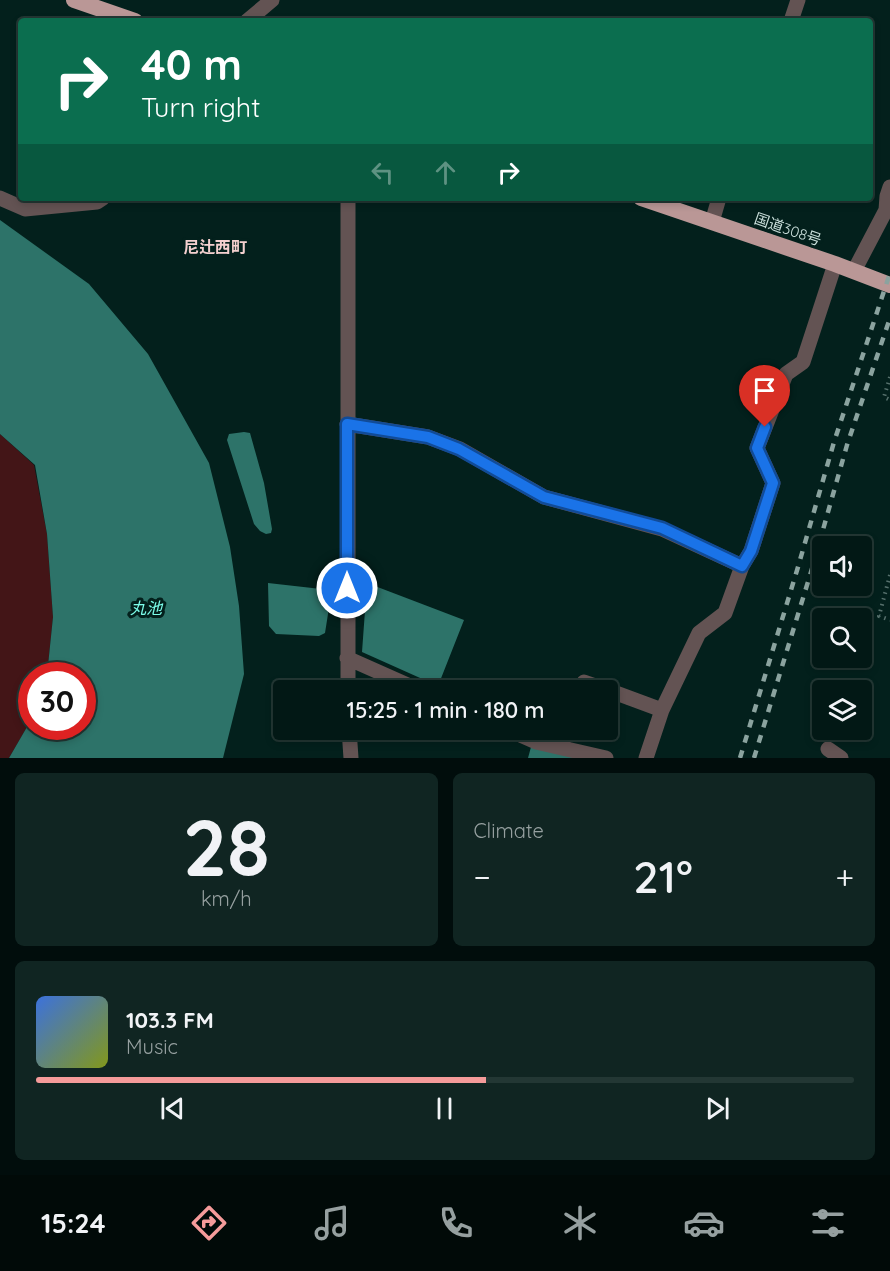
<!DOCTYPE html>
<html lang="en">
<head>
<meta charset="utf-8">
<style>
  :root { --surface:#021815; --page:#102522; --text:#f1f3f6; --muted:#96a0a0; --line:#233734; --accent:#f59b9a }
  body { margin:0; font-family:Quicksand,"Noto Sans JP",sans-serif; background:var(--page); color:var(--text); height:100vh; display:flex; flex-direction:column; font-size:22px; white-space:nowrap }
  * { box-sizing:border-box; margin:0 }
  p { font-size:20px; color:var(--muted) }
  .icon { flex:none; width:33px; height:33px; fill:none; stroke:currentColor; stroke-width:2; stroke-linecap:round; stroke-linejoin:round }
  .map { position:relative; height:758px; overflow:hidden }
  .details { display:flex; flex-direction:column; gap:15px; padding:15px; background:#010d0c; flex:1 }
  .details>* { flex:none }
  .hud { position:absolute; left:18px; top:18px; width:855px; height:183px; border-radius:6px; box-shadow:0 3px 9px #0003,0 0 0 2px var(--line); background:#0b6e4f; color:#fff; overflow:hidden }
  .fabs { position:absolute; left:812px; top:536px; display:grid; gap:12px }
  .fabs a { display:grid; place-items:center; width:60px; height:60px; border-radius:6px; background:var(--surface); box-shadow:0 3px 9px #0003,0 0 0 2px var(--line); font-size:30px }
  .speed { position:absolute; left:18px; top:662px; display:flex; gap:12px; font-size:30px; font-weight:700; text-align:center }
  .speed>* { display:grid; place-content:center; width:78px; height:78px; border-radius:50%; background:var(--surface); box-shadow:0 3px 9px #0003,0 0 0 2px var(--line); line-height:1 }
  .speed .limit { border:9px solid #d22; background:#fff; color:#111 }
  .pin { position:absolute; display:grid; place-items:center; width:51px; height:51px; color:#fff; margin:-62px -26px; border-radius:50% 50% 50% 0; rotate:-45deg; box-shadow:0 0 6px #0007 }
  .pin .icon { rotate:45deg }
  .me { position:absolute; width:66px; margin:-33px; rotate:0deg; stroke-linejoin:round; filter:drop-shadow(0 0 4px #0008) }
  .turn { display:flex; align-items:center; gap:21px; height:126px; padding:0 24px; font-size:27px }
  .turn .icon { width:78px; height:78px; stroke-width:2.5 }
  .turn b { display:block; font-size:42px; line-height:51px }
  .lanes { display:flex; align-items:center; height:57px; padding:0 24px; background:#0003; justify-content:center; gap:30px; direction:ltr }
  .lanes .off { opacity:.35 }
  .big { font-size:45px; font-weight:600; line-height:1.1 }
  .details .widget { flex:1; display:flex; flex-direction:column; justify-content:center; gap:9px; min-width:0; padding:0 21px; border-radius:9px; background:var(--page) }
  .details .dial { align-items:center; gap:0 }
  .dial b { font-size:78px; line-height:1 }
  .song { display:flex; align-items:center; gap:18px }
  .cover { width:72px; height:72px; border-radius:9px; background:linear-gradient(135deg,hsl(220 70% 55%),hsl(70 70% 35%)) }
  .played { height:6px; border-radius:3px; background:linear-gradient(90deg,var(--accent) 55%,var(--line) 55%) }
  .keys { display:flex; justify-content:space-around; direction:ltr }
  .heat { display:flex; justify-content:space-between; align-items:center; font-size:33px; direction:ltr }
  .details .tiles { flex:1; display:grid; gap:15px; grid-template-columns:1fr 1fr }
  .widget:last-child { grid-column:span 2 }
  .trip { position:absolute; left:273px; top:680px; width:345px; height:60px; border-radius:6px; background:var(--surface); box-shadow:0 3px 9px #0003,0 0 0 2px var(--line); font-weight:600; line-height:60px; text-align:center }
  .menu { display:flex; height:96px; justify-content:space-around; align-items:center; background:#010a08; color:var(--muted) }
  .menu .icon { width:42px; height:42px }
  .menu .on { color:var(--accent) }
  .menu b { font-size:27px; color:var(--text) }
  .map>svg:first-child { display:block }
</style>
</head>
<body>
<div class="map">
<svg width="890" height="758" viewBox="0 0 890 758">
  <rect width="100%" height="100%" fill="#03201c"/>
  <path fill="#431517" d="M 0,434 L 34,465 L 47,534 L 53,617 L 47,675 L 32,675 L 31,720 L 9,758 L 0,758 Z"/>
  <path fill="#2d7369" d="M 0,220 L 89,284 L 148,354 L 209,463 L 230,547 L 239,606 L 244,674 L 223,758 L 9,758 L 31,720 L 32,726 L 82,726 L 82,675 L 47,675 L 53,617 L 47,534 L 35,465 L 0,434 Z
    M 244,432 L 250,433 L 264,483 L 272,529 L 271,533 L 266,534 L 260,531 L 254,524 L 227,440 L 229,434 Z
    M 268,583 L 330,590 L 331,595 L 325,633 L 319,636 L 276,634 L 269,626 Z
    M 367,583 L 464,620 L 438,686 L 362,652 Z
    M 531,747 L 578,758 L 528,758 Z"/>
  <g fill="none" stroke-linecap="round" stroke-linejoin="round">
    <path stroke="#56706c" stroke-width="4" stroke-dasharray="1.5 4.5" stroke-linecap="butt" d="M 890,377 L 884,397 L 890,400
      M 890,575 L 879,616 L 890,620"/>
    <path stroke="#635353" stroke-width="15" d="M 791,21 L 798,0
      M 712,222 L 719,198
      M 828,749 L 841,758"/>
    <path stroke="#635353" stroke-width="15" d="M 247,21 L 272,0
      M 0,198 L 25,209 L 97,202 L 103,198
      M 854,271 L 886,210 L 887,196 L 890,187
      M 347,424 L 428,437 L 460,449 L 544,497 L 662,529 L 742,566
      M 347,658 L 419,690
      M 348,690 L 348,198
      M 581,690 L 584,682 L 607,690
      M 608,690 L 662,710
      M 349,729 L 351,758
      M 507,729 L 536,742 L 606,758
      M 561,747 L 567,729
      M 646,758 L 662,710 L 699,633 L 725,613 L 742,566 L 751,551 L 773,483 L 757,448 L 786,374 L 803,362 L 835,264"/>
    <path stroke="#ba9796" stroke-width="16" d="M 74,0 L 135,21
      M 641,198 L 835,264 L 890,285"/>
    <path stroke="#8ba39f" stroke-width="4.5" stroke-dasharray="8 8" stroke-linecap="butt" d="M 740,758 L 798,567 L 834,442 L 890,273
      M 754,758 L 811,572 L 847,445 L 890,318"/>
  </g>
  <g fill="none" stroke-linecap="round" stroke-linejoin="round">
    <g stroke="#114b97" stroke-width="15">
      <path id="route" d="M 347,588 L 347,424 L 428,437 L 459,449 L 544,497 L 662,528 L 742,566 L 751,551 L 773,483 L 757,448 L 765,427"/>
    </g>
    <use href="#route" stroke="#1a73e8" stroke-width="10"/>
  </g>
  <g text-anchor="middle" dominant-baseline="central" stroke-width="6" stroke-linejoin="round" paint-order="stroke">
    <g font-size="15" fill="#c8ddd9" stroke="#03201c">
      <text transform="translate(788 229) rotate(19)">国道308号</text>
    </g>
    <g font-size="16" font-weight="bold" fill="#f4d0cf" stroke="#03201c">
      <text x="215" y="247">尼辻西町</text>
    </g>
    <g font-size="16" font-style="italic" fill="#7cfdea" stroke="#03201c">
      <text x="146" y="608">丸池</text>
    </g>
  </g>
</svg>
<div class="fabs">
<a><svg class="icon" aria-label="sound" viewBox="0 0 24 24"><path d="M4 9h4l5-4v14l-5-4H4zM17 9q2 3 0 6"/></svg></a>
<a><svg class="icon" aria-label="search" viewBox="0 0 24 24"><circle cx="10" cy="10" r="6"/><path d="M15 15l6 6"/></svg></a>
<a><svg class="icon" aria-label="layers" viewBox="0 0 24 24"><path d="M12 4l9 5-9 5-9-5zM3 14l9 5 9-5"/></svg></a>
</div>
<div class="speed"><div class="limit">30</div></div>
<div class="pin" style="left:765px;top:427px;background:#d93025"><svg class="icon" aria-label="arrive" viewBox="0 0 24 24"><path d="M6 21V4h12l-3 4 3 4H6"/></svg></div>
<svg class="me" style="left:347px;top:588px" viewBox="-20 -20 40 40"><circle r="17" fill="#1a73e8" stroke="#fff" stroke-width="3"/><path d="M0-11L8 9 0 5-8 9z" fill="#fff"/></svg>
<div class="trip">15:25 · 1 min · 180 m</div>
<div class="hud">
<div class="turn"><svg class="icon" aria-label="right" viewBox="0 0 24 24"><path d="M7 20v-9h11M14 6l5 5-5 5"/></svg><div><b>40 m</b>Turn right</div></div>
<div class="lanes"><svg class="icon off" aria-label="left" viewBox="0 0 24 24"><path d="M17 20v-9H6M10 6l-5 5 5 5"/></svg><svg class="icon off" aria-label="ahead" viewBox="0 0 24 24"><path d="M12 20V5M6 11l6-6 6 6"/></svg><svg class="icon" aria-label="right" viewBox="0 0 24 24"><path d="M7 20v-9h11M14 6l5 5-5 5"/></svg></div>
</div>
</div>
<section class="details">
<div class="tiles">
<div class="widget dial"><b>28</b><p>km/h</p></div>
<div class="widget"><p>Climate</p>
<div class="heat"><a>−</a><b class="big">21°</b><a>+</a></div>
</div>
<div class="widget">
<div class="song"><i class="cover"></i><div><b>103.3 FM</b><p>Music</p></div></div>
<div class="played"></div>
<div class="keys"><svg class="icon" aria-label="previous" viewBox="0 0 24 24"><path d="M18 5L8 12l10 7zM5 5v14"/></svg><svg class="icon" aria-label="pause" viewBox="0 0 24 24"><path d="M8 5v14M16 5v14"/></svg><svg class="icon" aria-label="next" viewBox="0 0 24 24"><path d="M6 5l10 7-10 7zM19 5v14"/></svg></div>
</div>
</div>
</section>
<nav class="menu">
<b>15:24</b>
<svg class="icon on" aria-label="directions" viewBox="0 0 24 24"><path d="M12 3l9 9-9 9-9-9zM9 14v-3h6M13 9l2 2-2 2"/></svg>
<svg class="icon" aria-label="music" viewBox="0 0 24 24"><path d="M9 18V5l10-2v13"/><circle cx="6" cy="18" r="3"/><circle cx="16" cy="16" r="3"/></svg>
<svg class="icon" aria-label="phone" viewBox="0 0 24 24"><path d="M5 4h4l2 5-3 2q2 4 5 5l2-3 5 2v4C11 20 4 13 5 4z"/></svg>
<svg class="icon" aria-label="climate" viewBox="0 0 24 24"><path d="M12 3v18M4 7l16 10M4 17L20 7"/></svg>
<svg class="icon" aria-label="car" viewBox="0 0 24 24"><path d="M5 17H2v-5l4-1 3-4h7l3 4 3 1v5h-3M9 17h6M6 11h13"/><circle cx="7" cy="17" r="2"/><circle cx="17" cy="17" r="2"/></svg>
<svg class="icon" aria-label="filters" viewBox="0 0 24 24"><path d="M4 7h16M4 17h16"/><circle cx="9" cy="7" r="2"/><circle cx="15" cy="17" r="2"/></svg>
</nav>
</body>
</html>
